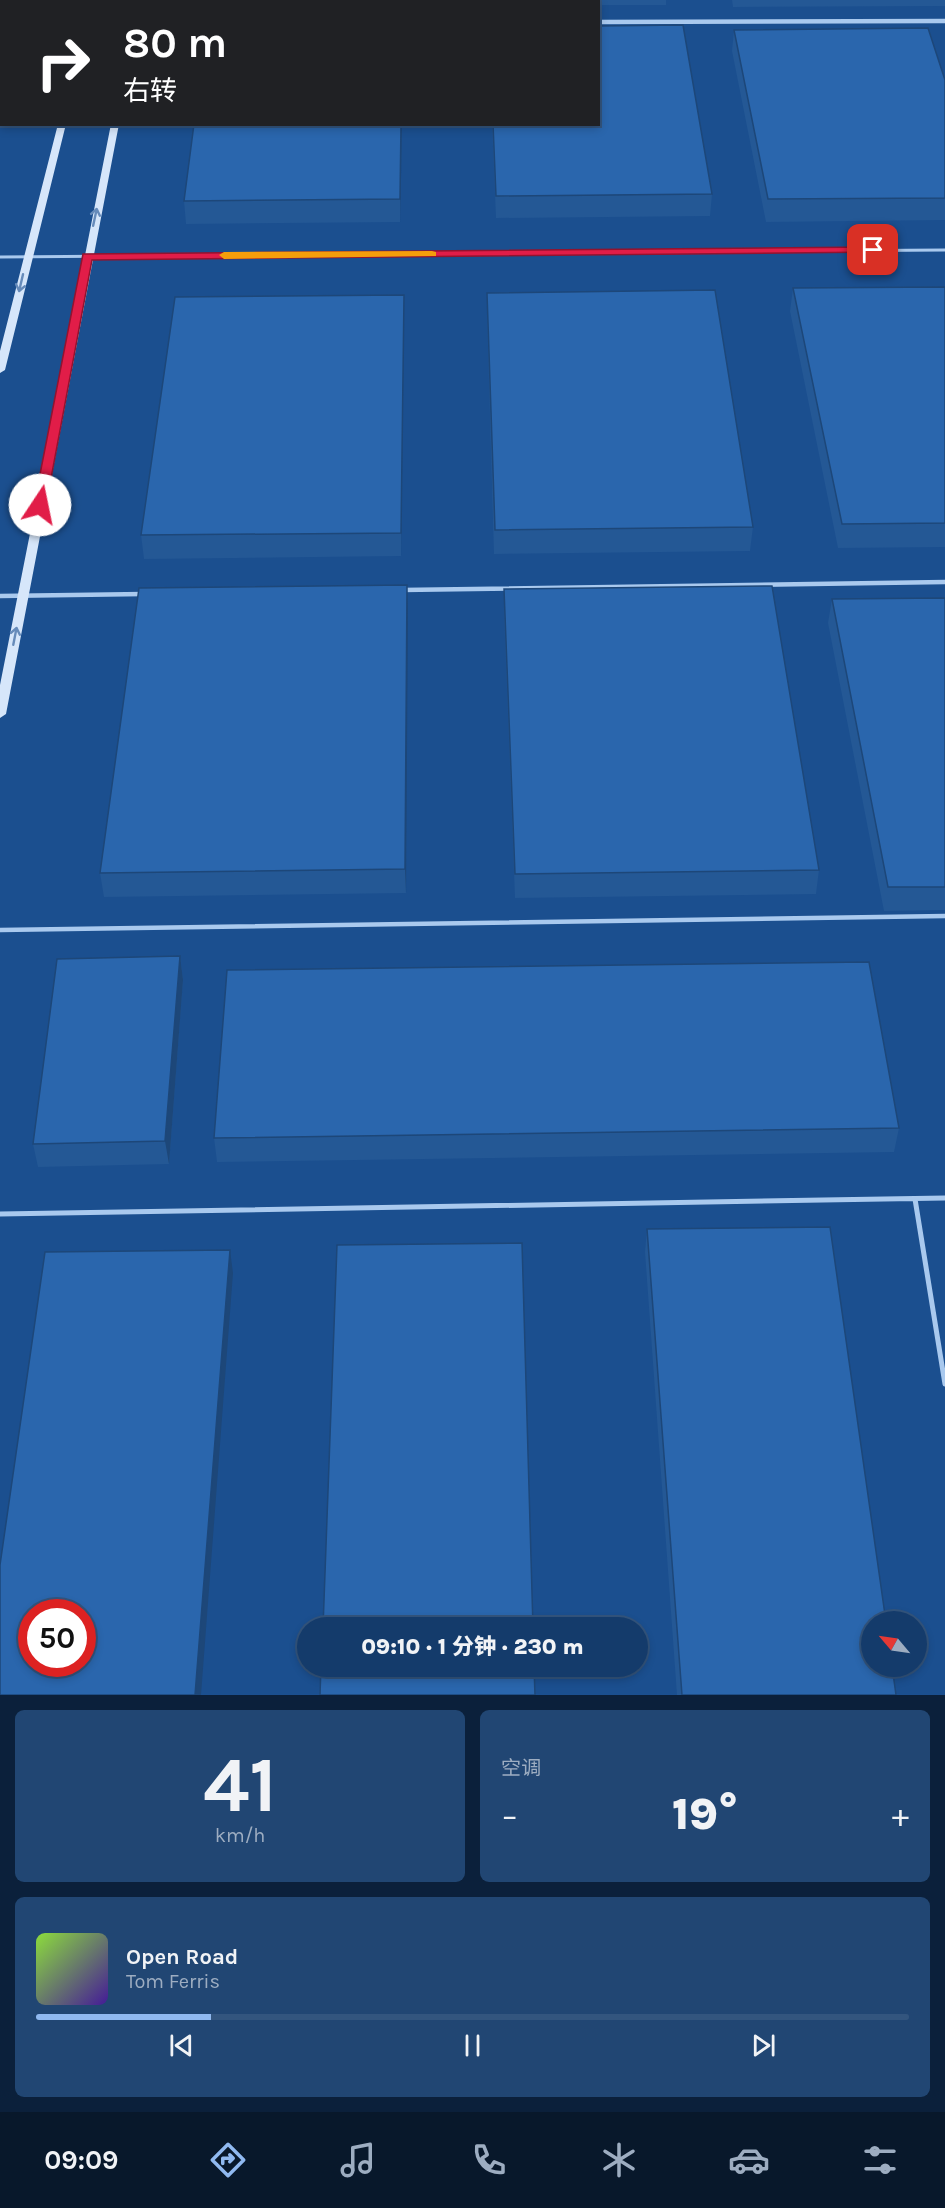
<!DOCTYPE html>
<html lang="zh">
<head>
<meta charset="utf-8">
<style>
  :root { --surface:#143b6b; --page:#214673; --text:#f1f3f6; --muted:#9dadc1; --line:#33557e; --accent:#90b9f0 }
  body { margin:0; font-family:Karla,"Noto Sans SC",sans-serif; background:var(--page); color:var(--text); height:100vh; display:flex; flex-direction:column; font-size:22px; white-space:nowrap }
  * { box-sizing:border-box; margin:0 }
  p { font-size:20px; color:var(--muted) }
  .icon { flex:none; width:33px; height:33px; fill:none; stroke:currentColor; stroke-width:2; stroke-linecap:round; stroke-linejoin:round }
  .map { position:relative; height:1695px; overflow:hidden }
  .sheet { display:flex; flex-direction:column; gap:15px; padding:15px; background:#0b203b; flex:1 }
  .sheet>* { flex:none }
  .banner { position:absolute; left:0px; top:0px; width:600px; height:126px; box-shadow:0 3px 9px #0003,0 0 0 2px var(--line); background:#202124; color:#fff; overflow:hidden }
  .needle { width:39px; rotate:299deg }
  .fabs { position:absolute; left:861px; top:1611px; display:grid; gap:12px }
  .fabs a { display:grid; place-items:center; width:66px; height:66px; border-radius:50%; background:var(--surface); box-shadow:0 3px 9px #0003,0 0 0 2px var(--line); font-size:30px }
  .speed { position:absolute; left:18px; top:1599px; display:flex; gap:12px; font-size:30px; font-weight:700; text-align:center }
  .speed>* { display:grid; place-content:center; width:78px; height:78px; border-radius:50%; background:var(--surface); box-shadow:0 3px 9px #0003,0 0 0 2px var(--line); line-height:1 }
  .speed .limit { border:9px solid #d22; background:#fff; color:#111 }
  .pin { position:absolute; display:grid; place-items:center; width:51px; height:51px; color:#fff; margin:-26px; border-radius:12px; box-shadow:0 3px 9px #0006 }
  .me { position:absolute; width:66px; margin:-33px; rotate:11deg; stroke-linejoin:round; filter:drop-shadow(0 0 4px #0008) }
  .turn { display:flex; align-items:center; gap:21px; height:126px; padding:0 24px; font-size:27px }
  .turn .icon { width:78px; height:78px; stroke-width:2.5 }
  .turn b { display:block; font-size:42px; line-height:51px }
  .big { font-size:45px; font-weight:800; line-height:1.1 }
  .sheet .card { flex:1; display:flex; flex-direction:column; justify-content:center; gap:9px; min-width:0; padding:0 21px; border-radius:9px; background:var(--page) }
  .sheet .dial { align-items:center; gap:0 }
  .dial b { font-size:78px; line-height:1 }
  .song { display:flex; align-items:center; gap:18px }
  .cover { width:72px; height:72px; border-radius:9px; background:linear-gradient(135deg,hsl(90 70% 55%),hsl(260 70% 35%)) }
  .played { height:6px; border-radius:3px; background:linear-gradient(90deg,var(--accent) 20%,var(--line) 20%) }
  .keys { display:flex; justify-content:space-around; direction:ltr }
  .heat { display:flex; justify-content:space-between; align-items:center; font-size:33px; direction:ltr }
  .sheet .tiles { flex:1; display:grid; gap:15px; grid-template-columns:1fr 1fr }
  .card:last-child { grid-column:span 2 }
  .trip { position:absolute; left:297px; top:1617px; width:351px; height:60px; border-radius:30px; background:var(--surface); box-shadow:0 3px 9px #0003,0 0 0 2px var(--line); font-weight:800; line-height:60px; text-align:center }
  .menu { display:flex; height:96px; justify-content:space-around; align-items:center; background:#08182b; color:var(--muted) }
  .menu .icon { width:42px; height:42px }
  .menu .current { color:var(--accent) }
  .menu b { font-size:27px; color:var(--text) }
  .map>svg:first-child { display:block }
</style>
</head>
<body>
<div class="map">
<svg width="945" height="1695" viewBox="0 0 945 1695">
  <rect width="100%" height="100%" fill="#1b4f8f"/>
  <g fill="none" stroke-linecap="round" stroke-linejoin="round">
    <path stroke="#a9c9ee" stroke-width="3" d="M 0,257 L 945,250"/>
    <path stroke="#a9c9ee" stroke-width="4.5" d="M 402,590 L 945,582
      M 0,596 L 144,594
      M 0,930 L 945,916"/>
    <path stroke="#a9c9ee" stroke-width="5" d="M 915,1199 L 945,1384
      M 0,1214 L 945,1198"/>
    <path stroke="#a9c9ee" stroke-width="4.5" d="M 598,22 L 945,21"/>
    <path fill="#d6e6fa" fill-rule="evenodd" d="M 95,0 L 103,0 L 94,2 Z
      M 140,0 L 148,0 L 139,2 Z
      M 58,124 L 66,124 L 5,370 L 0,373 L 0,351 Z
      M 111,124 L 119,124 L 6,714 L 0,718 L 0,685 Z"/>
  </g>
  <path fill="#245895" d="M 0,0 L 48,0 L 47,2 L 2,2 L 2,14 L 0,14 Z
    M 223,0 L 666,0 L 666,5 L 598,5 L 598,2 L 224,2 Z
    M 732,0 L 945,0 L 945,6 L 733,7 Z
    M 734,30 L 945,80 L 945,220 L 766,222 L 732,51 Z
    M 194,124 L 402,124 L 400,222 L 186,224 L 184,201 Z
    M 492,124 L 598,124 L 712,194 L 710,216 L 496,218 Z
    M 945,287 L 945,547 L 838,548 L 790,311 L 793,288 Z
    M 487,293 L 753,527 L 750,551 L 494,554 L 487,315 Z
    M 404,295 L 404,317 L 401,556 L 144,559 L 141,535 Z
    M 407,585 L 406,893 L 104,897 L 100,873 Z
    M 504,589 L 819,870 L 816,894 L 515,898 L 504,613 Z
    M 945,598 L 945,910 L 884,911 L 828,623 L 832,599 Z
    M 180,956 L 183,980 L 169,1164 L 38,1167 L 33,1144 Z
    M 899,1128 L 894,1152 L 217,1162 L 214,1138 Z
    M 647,1229 L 896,1695 L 677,1695 L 645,1252 Z"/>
  <path fill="#1d4779" d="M 2,82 L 2,116 L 0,121 L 0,88 Z
    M 401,124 L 402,124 L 400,222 L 400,199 Z
    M 404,295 L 404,317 L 401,556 L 401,533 Z
    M 407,585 L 408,609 L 406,893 L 405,869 Z
    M 180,956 L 183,980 L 169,1164 L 165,1141 Z
    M 230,1250 L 233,1273 L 201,1695 L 195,1695 Z"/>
  <path fill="#2a66ad" stroke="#1d4779" stroke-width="1.5" fill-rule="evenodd" d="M 683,25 L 712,194 L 496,196 L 493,124 L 598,124 L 598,26 Z
    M 928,28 L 945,80 L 945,198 L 768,199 L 734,30 Z
    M 0,30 L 2,30 L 2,82 L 0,88 Z
    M 194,124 L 401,124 L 400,199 L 184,201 Z
    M 945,287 L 945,523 L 842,524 L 793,288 Z
    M 715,290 L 753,527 L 495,530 L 487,293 Z
    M 404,295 L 401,533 L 141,535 L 175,297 Z
    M 407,585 L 405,869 L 100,873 L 139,588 Z
    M 772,586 L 819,870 L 515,874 L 504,589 Z
    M 945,598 L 945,887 L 888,887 L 832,599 Z
    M 180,956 L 165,1141 L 33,1144 L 57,959 Z
    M 869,962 L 899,1128 L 214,1138 L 227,970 Z
    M 830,1227 L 886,1622 L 872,1622 L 872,1666 L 892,1666 L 896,1695 L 682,1695 L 647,1229 Z
    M 522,1243 L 533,1628 L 323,1628 L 337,1245 Z
    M 230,1250 L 195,1695 L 0,1695 L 0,1565 L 45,1252 ZM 32,1612 L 82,1612 L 82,1664 L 32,1664 Z
    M 321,1666 L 534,1666 L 535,1695 L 320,1695 Z"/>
  <defs><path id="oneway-shaft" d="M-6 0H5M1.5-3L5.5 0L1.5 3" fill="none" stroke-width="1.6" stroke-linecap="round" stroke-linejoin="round" transform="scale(1.5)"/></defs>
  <g stroke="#668bba">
    <use href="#oneway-shaft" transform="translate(95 217) rotate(-78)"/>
    <use href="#oneway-shaft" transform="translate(21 283) rotate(103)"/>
    <use href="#oneway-shaft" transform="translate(15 636) rotate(-79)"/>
  </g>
  <path fill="#e11d48" stroke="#92132f" stroke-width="1.5" d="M 873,247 L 879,250 L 877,252 L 92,260 L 46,505 L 40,509 L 34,505 L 83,254 Z"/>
  <path fill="#f59e0b" d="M 432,251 L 436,252 L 436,256 L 224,259 L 219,255 L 224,252 Z"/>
</svg>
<div class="fabs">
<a><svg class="needle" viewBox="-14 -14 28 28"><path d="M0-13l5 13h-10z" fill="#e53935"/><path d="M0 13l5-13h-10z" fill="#9dadc1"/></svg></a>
</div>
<div class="speed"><div class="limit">50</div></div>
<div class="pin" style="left:873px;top:250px;background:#d93025"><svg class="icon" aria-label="arrive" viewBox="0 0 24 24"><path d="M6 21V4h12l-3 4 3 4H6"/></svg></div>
<svg class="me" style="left:40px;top:505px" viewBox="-20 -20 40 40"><circle r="19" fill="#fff"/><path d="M0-13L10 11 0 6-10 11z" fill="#e11d48"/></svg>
<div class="trip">09:10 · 1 分钟 · 230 m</div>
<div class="banner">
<div class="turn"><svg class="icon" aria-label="right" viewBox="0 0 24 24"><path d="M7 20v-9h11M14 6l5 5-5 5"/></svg><div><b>80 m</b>右转</div></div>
</div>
</div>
<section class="sheet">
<div class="tiles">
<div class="card dial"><b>41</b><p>km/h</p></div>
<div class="card"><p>空调</p>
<div class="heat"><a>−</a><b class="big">19°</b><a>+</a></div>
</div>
<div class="card">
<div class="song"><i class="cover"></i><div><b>Open Road</b><p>Tom Ferris</p></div></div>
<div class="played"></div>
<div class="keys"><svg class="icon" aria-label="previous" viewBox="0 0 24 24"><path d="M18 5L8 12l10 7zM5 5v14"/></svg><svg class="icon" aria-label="pause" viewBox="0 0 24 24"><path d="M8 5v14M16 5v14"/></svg><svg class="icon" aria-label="next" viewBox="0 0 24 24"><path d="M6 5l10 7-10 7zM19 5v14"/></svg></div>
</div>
</div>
</section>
<nav class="menu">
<b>09:09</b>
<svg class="icon current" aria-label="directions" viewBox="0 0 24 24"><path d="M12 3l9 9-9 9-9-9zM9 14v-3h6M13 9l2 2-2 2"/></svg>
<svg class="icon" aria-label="music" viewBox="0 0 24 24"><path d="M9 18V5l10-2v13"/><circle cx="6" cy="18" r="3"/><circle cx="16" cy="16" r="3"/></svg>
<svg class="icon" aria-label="phone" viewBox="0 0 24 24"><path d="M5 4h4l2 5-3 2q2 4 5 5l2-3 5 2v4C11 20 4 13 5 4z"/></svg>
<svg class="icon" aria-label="climate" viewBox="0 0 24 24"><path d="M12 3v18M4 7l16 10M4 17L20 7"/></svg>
<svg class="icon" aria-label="car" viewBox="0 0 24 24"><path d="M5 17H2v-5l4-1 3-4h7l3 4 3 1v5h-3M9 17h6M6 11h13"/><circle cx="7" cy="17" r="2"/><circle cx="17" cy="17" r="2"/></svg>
<svg class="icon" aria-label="filters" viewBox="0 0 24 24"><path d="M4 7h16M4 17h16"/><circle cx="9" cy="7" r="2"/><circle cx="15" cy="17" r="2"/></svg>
</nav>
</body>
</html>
